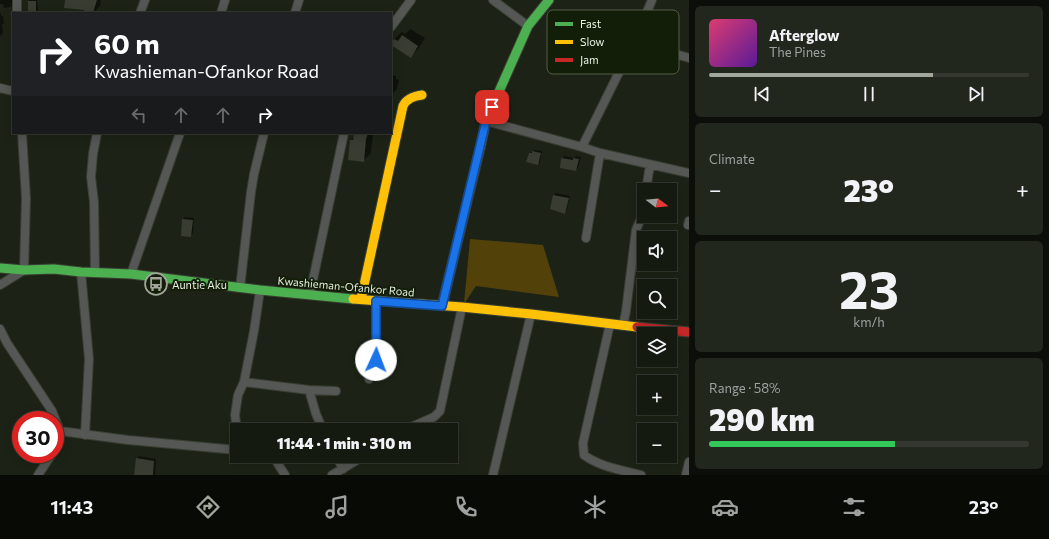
<!DOCTYPE html>
<html lang="en">
<head>
<meta charset="utf-8">
<style>
  :root { --surface:#151a10; --page:#22271e; --text:#f1f3f6; --muted:#9da19f; --line:#343830; --accent:#a1a89b }
  body { margin:0; font-family:Commissioner,sans-serif; background:var(--page); color:var(--text); height:100vh; display:flex; flex-direction:column; font-size:15px; white-space:nowrap }
  * { box-sizing:border-box; margin:0 }
  p { font-size:13px; color:var(--muted) }
  .icon { flex:none; width:22px; height:22px; fill:none; stroke:currentColor; stroke-width:2; stroke-linecap:round; stroke-linejoin:round }
  .map { position:relative; flex:1; overflow:hidden }
  .sheet { display:flex; flex-direction:column; gap:6px; padding:6px; background:#0c0e09; width:360px }
  .sheet>* { flex:none }
  .guide { position:absolute; left:12px; top:12px; width:380px; height:122px; border-radius:0px; box-shadow:0 2px 10px #0003,0 0 0 1px var(--line); background:#202124; color:#fff; overflow:hidden }
  .needle { width:26px; rotate:106deg }
  .tools { position:absolute; left:637px; top:183px; display:grid; gap:8px }
  .tools a { display:grid; place-items:center; width:40px; height:40px; border-radius:0px; background:var(--surface); box-shadow:0 2px 10px #0003,0 0 0 1px var(--line); font-size:20px }
  .speed { position:absolute; left:12px; top:411px; display:flex; gap:8px; font-size:20px; font-weight:700; text-align:center }
  .speed>* { display:grid; place-content:center; width:52px; height:52px; border-radius:50%; background:var(--surface); box-shadow:0 2px 10px #0003,0 0 0 1px var(--line); line-height:1 }
  .speed .limit { border:6px solid #d22; background:#fff; color:#111 }
  .pin { position:absolute; display:grid; place-items:center; width:34px; height:34px; color:#fff; margin:-17px; border-radius:8px; box-shadow:0 2px 6px #0006 }
  .me { position:absolute; width:44px; margin:-22px; rotate:2deg; stroke-linejoin:round; filter:drop-shadow(0 0 3px #0008) }
  .turn { display:flex; align-items:center; gap:14px; height:84px; padding:0 16px; font-size:18px }
  .turn .icon { width:52px; height:52px; stroke-width:2.5 }
  .turn b { display:block; font-size:28px; line-height:34px }
  .lanes { display:flex; align-items:center; height:38px; padding:0 16px; background:#0003; justify-content:center; gap:20px; direction:ltr }
  .lanes .off { opacity:.35 }
  .big { font-size:30px; font-weight:800; line-height:1.1 }
  .sheet .widget { flex:1; display:flex; flex-direction:column; justify-content:center; gap:6px; min-width:0; padding:0 14px; border-radius:6px; background:var(--page) }
  .sheet .dial { align-items:center; gap:0 }
  .dial b { font-size:52px; line-height:1 }
  .song { display:flex; align-items:center; gap:12px }
  .cover { width:48px; height:48px; border-radius:6px; background:linear-gradient(135deg,hsl(340 70% 55%),hsl(270 70% 35%)) }
  .played { height:4px; border-radius:2px; background:linear-gradient(90deg,var(--accent) 70%,var(--line) 70%) }
  .keys { display:flex; justify-content:space-around; direction:ltr }
  .heat { display:flex; justify-content:space-between; align-items:center; font-size:22px; direction:ltr }
  .charge { height:6px; border-radius:3px; background:linear-gradient(90deg,#34c759 58%,var(--line) 0) }
  .trip { position:absolute; left:230px; top:423px; width:228px; height:40px; border-radius:0px; background:var(--surface); box-shadow:0 2px 10px #0003,0 0 0 1px var(--line); font-weight:800; line-height:40px; text-align:center }
  .tabs { display:flex; height:64px; justify-content:space-around; align-items:center; background:#080a06; color:var(--muted) }
  .tabs .icon { width:28px; height:28px }
  .tabs .selected { color:var(--accent) }
  .tabs b { font-size:18px; color:var(--text) }
  main { display:flex; flex:1; min-height:0 }
  .map>svg:first-child { display:block }
</style>
</head>
<body>
<main>
<div class="map">
<svg width="689" height="475" viewBox="0 0 689 475">
  <rect width="100%" height="100%" fill="#1c2316"/>
  <path fill="#52420a" d="M 470,239 L 543,245 L 559,297 L 476,286 L 464,304 Z"/>
  <path fill="#0007" d="M 0,0 L 17,0 L 17,1 L 11,7 L 4,8 L 3,4 L 0,4 Z
    M 29,0 L 37,0 L 38,10 L 36,12 L 29,12 Z
    M 66,0 L 101,0 L 100,6 L 93,13 L 90,13 L 86,9 Z
    M 0,13 L 1,13 L 1,16 L 3,16 L 4,23 L 2,25 L 3,33 L 0,36 Z
    M 410,29 L 425,38 L 418,49 L 411,56 L 391,44 L 394,39 L 402,32 L 405,34 Z
    M 391,75 L 396,76 L 396,79 L 399,80 L 397,89 L 391,95 Z
    M 356,133 L 373,133 L 371,153 L 363,161 L 351,140 L 355,136 Z
    M 535,150 L 542,151 L 540,162 L 537,164 L 530,153 Z
    M 565,156 L 574,158 L 576,156 L 581,157 L 578,168 L 576,170 L 562,158 Z
    M 556,193 L 570,196 L 567,210 L 565,212 L 551,208 L 554,195 Z
    M 185,217 L 194,218 L 193,233 L 191,235 L 183,219 Z
    M 139,456 L 156,459 L 155,475 L 135,475 L 137,458 Z"/>
  <path fill="#393c31" d="M 65,0 L 97,0 L 93,13 L 87,13 L 84,12 L 84,10 L 64,8 Z
    M 28,1 L 36,1 L 36,13 L 28,13 Z
    M 402,35 L 418,46 L 411,58 L 391,45 L 391,43 L 394,39 L 398,41 Z
    M 354,133 L 368,133 L 366,139 L 364,162 L 348,160 L 350,140 L 353,140 Z
    M 532,151 L 541,153 L 538,165 L 526,162 L 529,153 L 532,153 Z
    M 561,158 L 573,160 L 573,158 L 579,159 L 576,171 L 560,168 Z
    M 553,195 L 569,198 L 565,214 L 550,209 Z
    M 182,219 L 193,220 L 191,237 L 181,236 Z
    M 136,458 L 154,461 L 153,475 L 134,475 Z"/>
  <g fill="none" stroke-linecap="round" stroke-linejoin="round">
    <g stroke="#393f33" stroke-width="10">
      <path id="street" d="M 17,0 L 17,13
        M 493,0 L 528,26
        M 140,13 L 145,0
        M 221,13 L 225,0
        M 295,13 L 299,0
        M 391,27 L 411,0
        M 634,42 L 689,58
        M 0,88 L 13,91
        M 486,121 L 582,147 L 600,153 L 689,173
        M 582,147 L 634,42 L 652,0
        M 646,190 L 650,165
        M 688,225 L 689,221
        M 586,238 L 600,153
        M 81,272 L 89,359 L 85,435
        M 95,273 L 94,202 L 91,177 L 93,154 L 97,133
        M 131,274 L 180,133
        M 0,285 L 24,270 L 26,198 L 22,133
        M 240,288 L 251,192 L 254,174 L 264,133
        M 310,294 L 344,133
        M 610,324 L 583,443 L 584,455 C 600,467 622,470 641,475
        M 623,326 L 626,311 L 636,230 L 642,216 L 644,202
        M 0,329 L 7,343 L 52,411 L 60,431 L 55,449
        M 369,379 L 376,355 L 376,301
        M 244,382 L 309,390 L 336,391
        M 309,390 L 316,414 L 323,430
        M 237,430 L 235,415 L 238,395 L 244,382 L 254,331 L 260,290
        M 404,430 L 434,417 L 440,411 L 462,307
        M 60,431 L 128,440 L 237,450
        M 234,450 L 237,431
        M 273,456 L 285,475
        M 336,456 L 343,469
        M 38,475 L 52,454
        M 332,475 L 364,456
        M 493,475 L 531,314
        M 686,475 L 689,462"/>
    </g>
    <g stroke="#393f33" stroke-width="11">
      <path id="fast" d="M 480,148 L 486,121 L 528,26 L 549,0
        M 0,268 L 24,270 L 54,269 L 81,272 L 131,274 L 260,290 L 353,299"/>
    </g>
    <g stroke="#393f33" stroke-width="11">
      <path id="slow" d="M 353,299 L 462,307 L 531,314 L 637,327
        M 361,299 L 403,106 C 407,98 414,96 422,95"/>
    </g>
    <g stroke="#393f33" stroke-width="11">
      <path id="jam" d="M 442,306 L 480,148
        M 637,327 L 689,332"/>
    </g>
    <use href="#street" stroke="#545754" stroke-width="8"/>
    <use href="#fast" stroke="#4caf50" stroke-width="9"/>
    <use href="#slow" stroke="#ffc107" stroke-width="9"/>
    <use href="#jam" stroke="#c62828" stroke-width="9"/>
  </g>
  <g fill="none" stroke-linecap="round" stroke-linejoin="round">
    <g stroke="#114b97" stroke-width="10">
      <path id="route" d="M 376,360 L 376,301 L 442,306 L 486,121 L 492,107"/>
    </g>
    <use href="#route" stroke="#1a73e8" stroke-width="7"/>
  </g>
  <defs>
    <g id="bus-ring" transform="scale(1.15)"><circle r="9.5" fill="#131e08" stroke="#a1a89b" stroke-width="1.5"/><path d="M-5-6H5V4H4V6H2V4H-2V6H-4V4H-5ZM-3.5-4V0h7V-4ZM-3.5 1.2v1.5H-2V1.2ZM2 1.2v1.5H3.5V1.2Z" fill="#a1a89b"/></g>
  </defs>
  <g fill-rule="evenodd">
    <use href="#bus-ring" x="156" y="284"/>
  </g>
  <g text-anchor="middle" dominant-baseline="central" stroke-width="4" stroke-linejoin="round" paint-order="stroke">
    <g font-size="11" fill="#e8f0e2" stroke="#131e08" text-anchor="start">
      <text x="172" y="284">Auntie Aku</text>
    </g>
    <g font-size="11" fill="#e8f0e2" stroke="#131e08">
      <text transform="translate(346 286) rotate(5)">Kwashieman-Ofankor Road</text>
    </g>
  </g>
  <rect x="547" y="10" width="132" height="64" rx="6" fill="#131e08" stroke="#535d49" stroke-width="1"/>
  <rect x="555" y="22" width="18" height="4" fill="#4caf50"/>
  <rect x="555" y="40" width="18" height="4" fill="#ffc107"/>
  <rect x="555" y="58" width="18" height="4" fill="#c62828"/>
  <g font-size="11" fill="#e8f0e2">
    <text x="580" y="28">Fast</text>
    <text x="580" y="46">Slow</text>
    <text x="580" y="64">Jam</text>
  </g>
</svg>
<div class="tools">
<a><svg class="needle" viewBox="-14 -14 28 28"><path d="M0-13l5 13h-10z" fill="#e53935"/><path d="M0 13l5-13h-10z" fill="#9da19f"/></svg></a>
<a><svg class="icon" aria-label="sound" viewBox="0 0 24 24"><path d="M4 9h4l5-4v14l-5-4H4zM17 9q2 3 0 6"/></svg></a>
<a><svg class="icon" aria-label="search" viewBox="0 0 24 24"><circle cx="10" cy="10" r="6"/><path d="M15 15l6 6"/></svg></a>
<a><svg class="icon" aria-label="layers" viewBox="0 0 24 24"><path d="M12 4l9 5-9 5-9-5zM3 14l9 5 9-5"/></svg></a>
<a>+</a>
<a>−</a>
</div>
<div class="speed"><div class="limit">30</div></div>
<div class="pin" style="left:492px;top:107px;background:#d93025"><svg class="icon" aria-label="arrive" viewBox="0 0 24 24"><path d="M6 21V4h12l-3 4 3 4H6"/></svg></div>
<svg class="me" style="left:376px;top:360px" viewBox="-20 -20 40 40"><circle r="19" fill="#fff"/><path d="M0-13L10 11 0 6-10 11z" fill="#1a73e8"/></svg>
<div class="trip">11:44 · 1 min · 310 m</div>
<div class="guide">
<div class="turn"><svg class="icon" aria-label="right" viewBox="0 0 24 24"><path d="M7 20v-9h11M14 6l5 5-5 5"/></svg><div><b>60 m</b>Kwashieman-Ofankor Road</div></div>
<div class="lanes"><svg class="icon off" aria-label="left" viewBox="0 0 24 24"><path d="M17 20v-9H6M10 6l-5 5 5 5"/></svg><svg class="icon off" aria-label="ahead" viewBox="0 0 24 24"><path d="M12 20V5M6 11l6-6 6 6"/></svg><svg class="icon off" aria-label="ahead" viewBox="0 0 24 24"><path d="M12 20V5M6 11l6-6 6 6"/></svg><svg class="icon" aria-label="right" viewBox="0 0 24 24"><path d="M7 20v-9h11M14 6l5 5-5 5"/></svg></div>
</div>
</div>
<section class="sheet">
<div class="widget">
<div class="song"><i class="cover"></i><div><b>Afterglow</b><p>The Pines</p></div></div>
<div class="played"></div>
<div class="keys"><svg class="icon" aria-label="previous" viewBox="0 0 24 24"><path d="M18 5L8 12l10 7zM5 5v14"/></svg><svg class="icon" aria-label="pause" viewBox="0 0 24 24"><path d="M8 5v14M16 5v14"/></svg><svg class="icon" aria-label="next" viewBox="0 0 24 24"><path d="M6 5l10 7-10 7zM19 5v14"/></svg></div>
</div>
<div class="widget"><p>Climate</p>
<div class="heat"><a>−</a><b class="big">23°</b><a>+</a></div>
</div>
<div class="widget dial"><b>23</b><p>km/h</p></div>
<div class="widget"><p>Range · 58%</p><b class="big">290 km</b><div class="charge"></div></div>
</section>
</main>
<nav class="tabs">
<b>11:43</b>
<svg class="icon selected" aria-label="directions" viewBox="0 0 24 24"><path d="M12 3l9 9-9 9-9-9zM9 14v-3h6M13 9l2 2-2 2"/></svg>
<svg class="icon" aria-label="music" viewBox="0 0 24 24"><path d="M9 18V5l10-2v13"/><circle cx="6" cy="18" r="3"/><circle cx="16" cy="16" r="3"/></svg>
<svg class="icon" aria-label="phone" viewBox="0 0 24 24"><path d="M5 4h4l2 5-3 2q2 4 5 5l2-3 5 2v4C11 20 4 13 5 4z"/></svg>
<svg class="icon" aria-label="climate" viewBox="0 0 24 24"><path d="M12 3v18M4 7l16 10M4 17L20 7"/></svg>
<svg class="icon" aria-label="car" viewBox="0 0 24 24"><path d="M5 17H2v-5l4-1 3-4h7l3 4 3 1v5h-3M9 17h6M6 11h13"/><circle cx="7" cy="17" r="2"/><circle cx="17" cy="17" r="2"/></svg>
<svg class="icon" aria-label="filters" viewBox="0 0 24 24"><path d="M4 7h16M4 17h16"/><circle cx="9" cy="7" r="2"/><circle cx="15" cy="17" r="2"/></svg>
<b>23°</b>
</nav>
</body>
</html>
